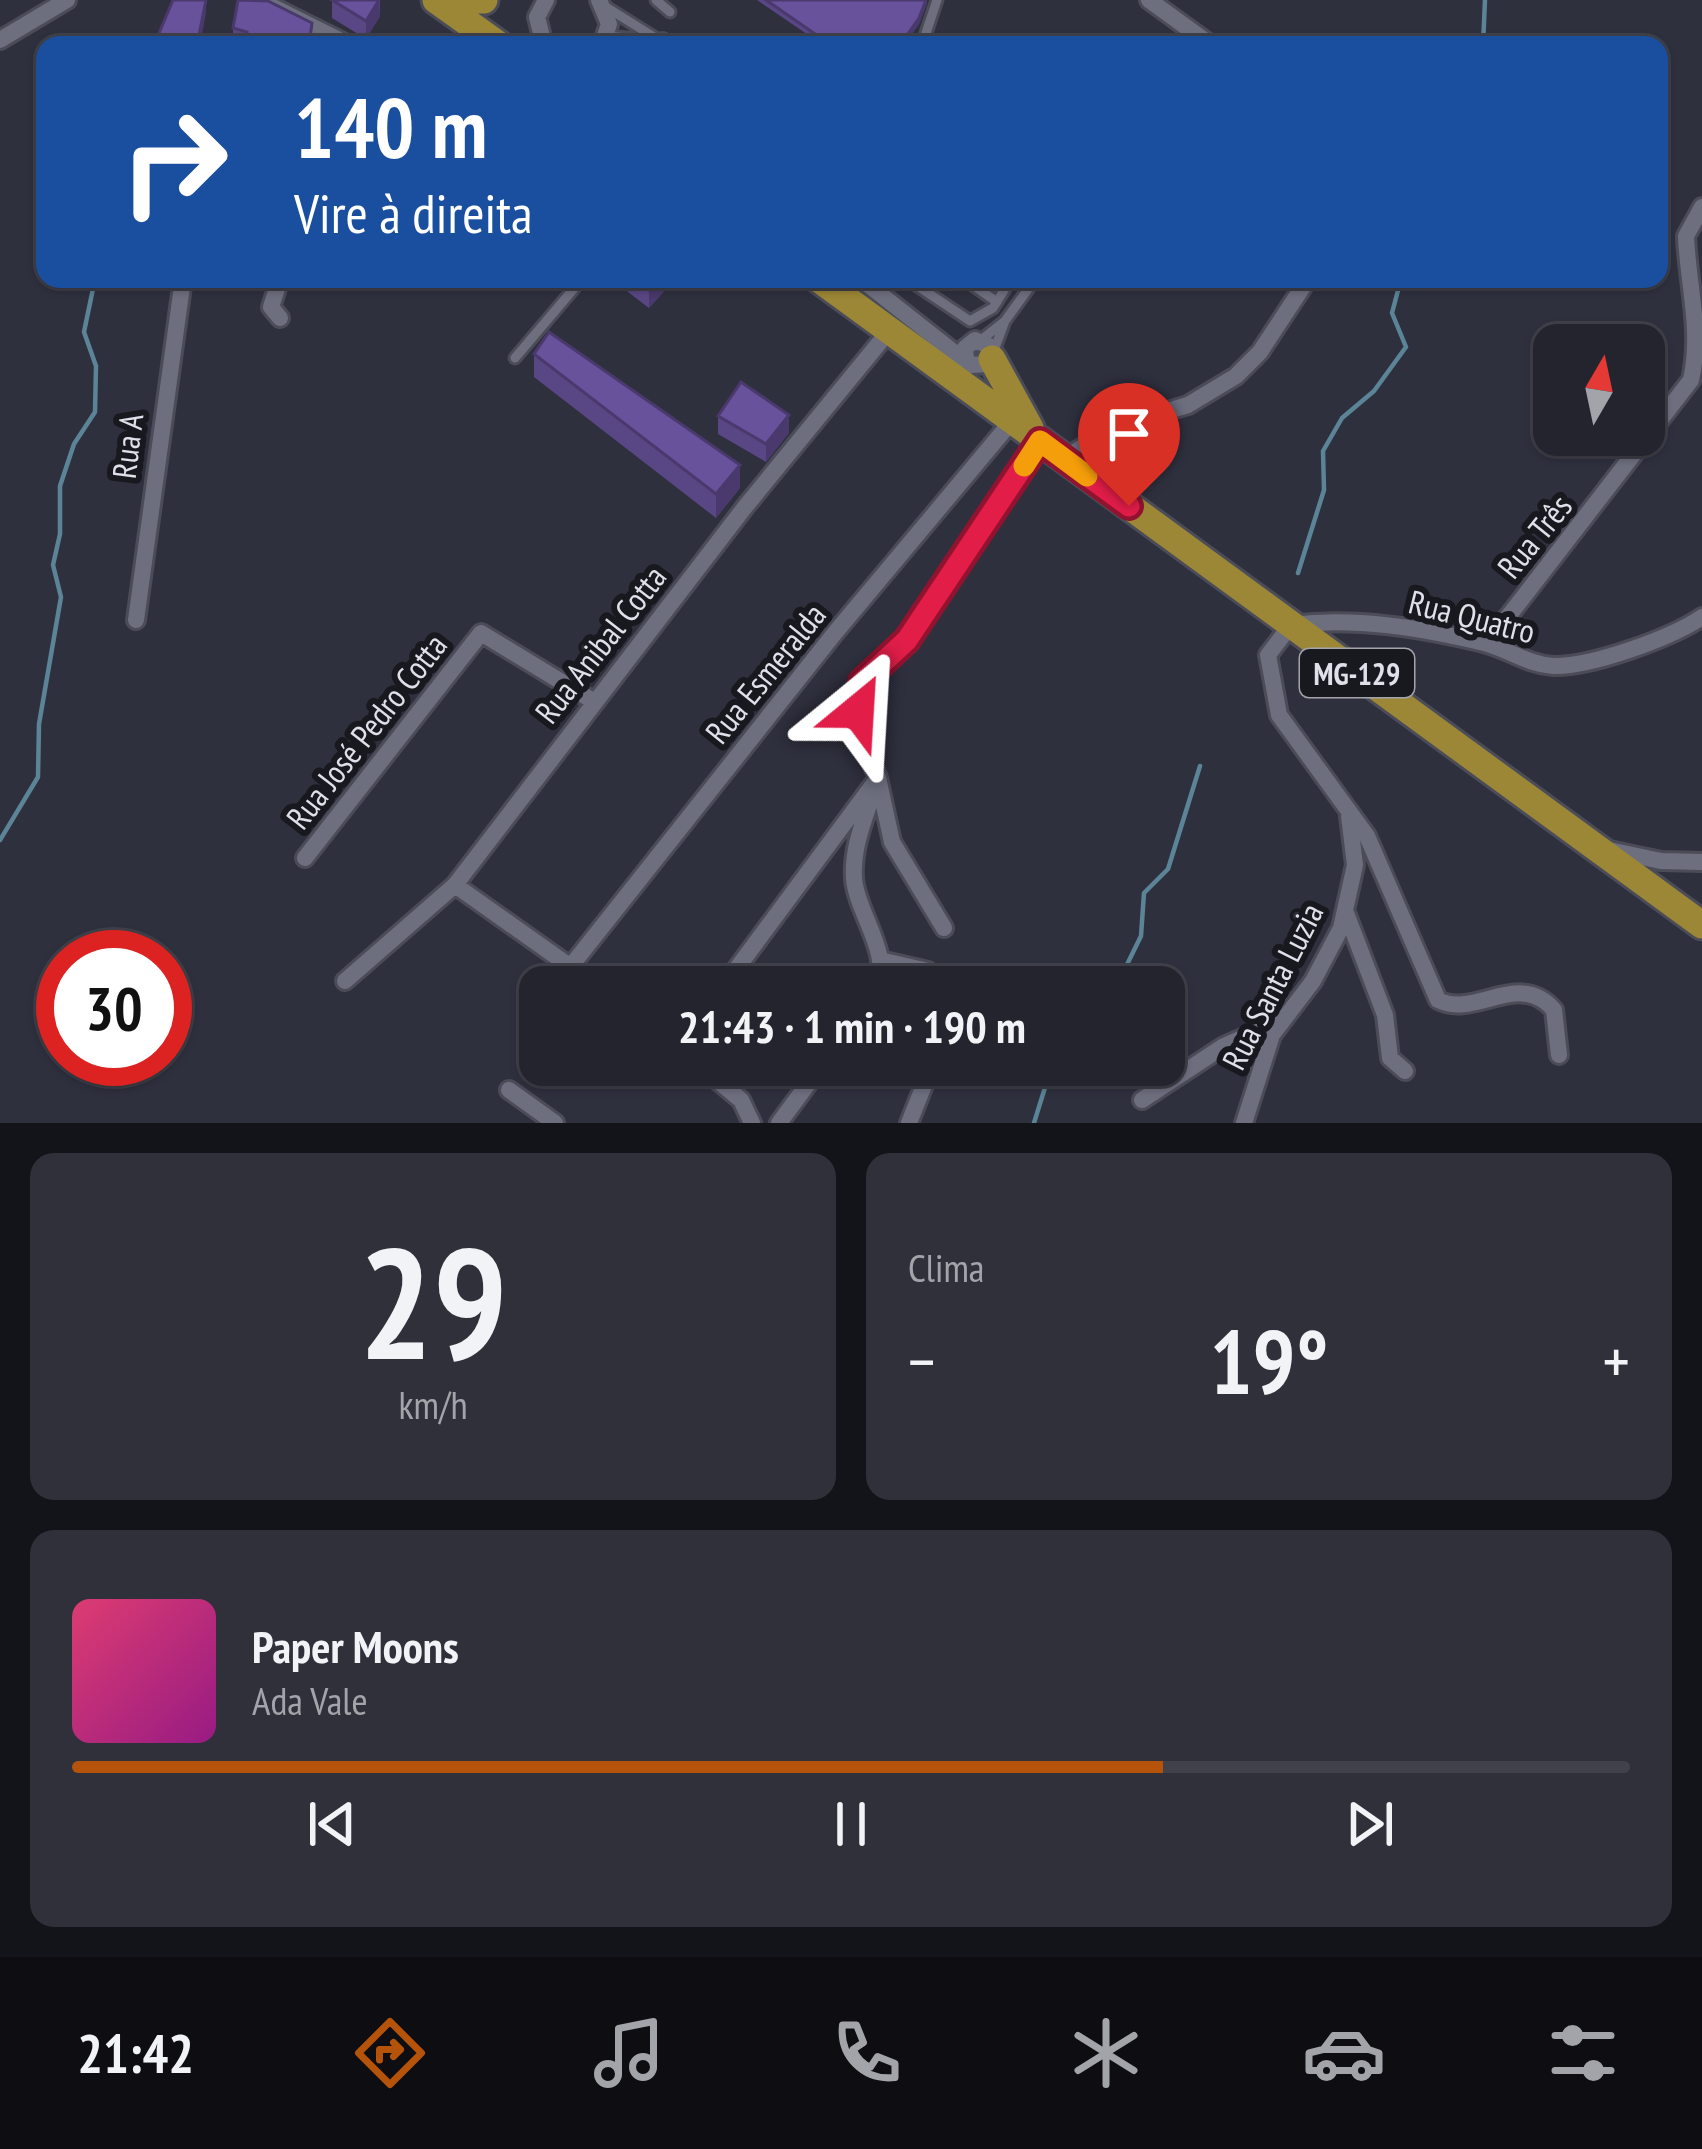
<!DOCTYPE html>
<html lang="pt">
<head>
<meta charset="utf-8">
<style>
  :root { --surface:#23242e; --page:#2f303a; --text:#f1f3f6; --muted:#a3a4aa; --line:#40414a; --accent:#b45309 }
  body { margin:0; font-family:"PT Sans Narrow",sans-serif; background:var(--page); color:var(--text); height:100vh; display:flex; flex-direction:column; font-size:45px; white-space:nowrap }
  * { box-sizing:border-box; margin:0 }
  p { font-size:39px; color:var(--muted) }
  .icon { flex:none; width:66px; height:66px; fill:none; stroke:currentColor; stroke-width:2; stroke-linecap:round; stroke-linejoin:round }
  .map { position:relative; height:1123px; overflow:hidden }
  .details { display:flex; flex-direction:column; gap:30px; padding:30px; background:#131419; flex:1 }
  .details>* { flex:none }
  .top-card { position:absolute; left:36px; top:36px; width:1632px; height:252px; border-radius:24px; box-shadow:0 3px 9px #0004,0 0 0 3px var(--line); background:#1a4fa0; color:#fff; overflow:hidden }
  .needle { width:78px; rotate:9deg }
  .buttons { position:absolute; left:1533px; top:324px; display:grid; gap:24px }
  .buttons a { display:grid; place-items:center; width:132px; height:132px; border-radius:24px; background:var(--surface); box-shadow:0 3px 9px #0004,0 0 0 3px var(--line); font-size:60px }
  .speed { position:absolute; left:36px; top:930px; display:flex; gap:24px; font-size:60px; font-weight:700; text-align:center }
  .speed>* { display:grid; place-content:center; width:156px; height:156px; border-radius:50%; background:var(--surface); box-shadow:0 3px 9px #0004,0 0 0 3px var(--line); line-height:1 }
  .speed .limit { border:18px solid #d22; background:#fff; color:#111 }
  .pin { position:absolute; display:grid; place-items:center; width:102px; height:102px; color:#fff; margin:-123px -51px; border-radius:50% 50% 50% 0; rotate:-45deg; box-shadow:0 0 12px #0007 }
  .pin .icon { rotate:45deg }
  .me { position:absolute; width:132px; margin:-66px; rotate:27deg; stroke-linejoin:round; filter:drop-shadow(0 0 9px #0008) }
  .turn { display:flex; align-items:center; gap:42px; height:252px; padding:0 60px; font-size:54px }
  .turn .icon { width:156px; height:156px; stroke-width:2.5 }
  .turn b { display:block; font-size:84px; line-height:102px }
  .big { font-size:90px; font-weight:700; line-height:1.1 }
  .details .card { flex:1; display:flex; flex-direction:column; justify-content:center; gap:18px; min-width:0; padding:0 42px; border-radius:24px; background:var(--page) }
  .details .dial { align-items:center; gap:0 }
  .dial b { font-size:156px; line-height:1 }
  .song { display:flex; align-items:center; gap:36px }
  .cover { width:144px; height:144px; border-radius:18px; background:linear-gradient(135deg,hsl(340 70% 55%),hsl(310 70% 35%)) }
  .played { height:12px; border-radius:6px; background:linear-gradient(90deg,var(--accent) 70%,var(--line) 70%) }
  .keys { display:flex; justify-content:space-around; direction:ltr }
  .heat { display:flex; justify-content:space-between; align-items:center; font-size:66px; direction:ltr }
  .details .tiles { flex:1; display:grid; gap:30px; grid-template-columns:1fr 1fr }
  .card:last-child { grid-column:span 2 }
  .trip { position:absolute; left:519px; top:966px; width:666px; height:120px; border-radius:24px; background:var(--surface); box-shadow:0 3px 9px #0004,0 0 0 3px var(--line); font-weight:700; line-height:120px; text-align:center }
  .tabs { display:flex; height:192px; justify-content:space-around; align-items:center; background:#0e0e12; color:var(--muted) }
  .tabs .icon { width:84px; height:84px }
  .tabs .active { color:var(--accent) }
  .tabs b { font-size:54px; color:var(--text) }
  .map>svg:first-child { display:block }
</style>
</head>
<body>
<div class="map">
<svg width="1702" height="1123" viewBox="0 0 1702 1123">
  <rect width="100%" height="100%" fill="#2f303e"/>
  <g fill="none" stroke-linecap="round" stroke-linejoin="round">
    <path stroke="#5b8496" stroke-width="4.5" d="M 1483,45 L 1485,0
      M 1298,573 L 1324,490 L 1323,451 L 1342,418 L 1374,391 L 1406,347 L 1392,313 L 1401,279
      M 0,840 L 38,777 L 39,724 L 61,597 L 53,565 L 60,534 L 60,486 L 74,444 L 95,412 L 96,366 L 84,332 L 95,279
      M 1116,987 L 1141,936 L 1144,893 L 1168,869 L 1200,766
      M 1034,1123 L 1052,1065"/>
    <g stroke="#4b4c58" stroke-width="15">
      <path id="lane" d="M 656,0 L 670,12
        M 606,7 L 662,42
        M 607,36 L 656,41
        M 922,45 L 937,0
        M 907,279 L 970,321 L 993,308 L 1011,279
        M 964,279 L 997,302
        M 981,340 L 1005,321 L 1031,285 L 1025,279
        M 993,353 L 1005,321
        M 515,358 L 582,279"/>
    </g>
    <g stroke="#4b4c58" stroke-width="22">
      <path id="street" d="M 259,0 L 349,45
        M 599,0 L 609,24 L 602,45
        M 1149,0 L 1211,45
        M 0,40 L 67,0
        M 544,45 L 537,17 L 546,0
        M 657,45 L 662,42
        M 861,279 L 970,365 L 988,364 L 991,347 L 975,340 L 965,348 L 966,360
        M 280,318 L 271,307 L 280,279
        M 1064,459 L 1114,427 L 1188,405 L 1236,376 L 1260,352 L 1308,279
        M 136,620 L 183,279
        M 1487,644 L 1691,380 C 1702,330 1688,286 1686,236 L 1702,207
        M 878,778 L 892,842 L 944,928
        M 872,796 C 863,823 852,849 854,879 C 857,913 892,954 877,987
        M 1609,850 L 1661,861 L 1702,862
        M 305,858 L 481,633 L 593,701
        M 455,885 L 599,987
        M 1346,913 L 1385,1015 L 1390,1058 L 1405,1071
        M 880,960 L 928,971 L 940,987
        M 571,966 L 834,634 L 1012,421
        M 345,981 L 455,885 L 745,507 L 889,331
        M 723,987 L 878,778 L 861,738 L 863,682 L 907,640 L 1040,441
        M 1559,1055 L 1554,1010 C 1519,969 1475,1019 1438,1000 L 1367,836 L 1279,715 L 1268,655 L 1291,625 C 1356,617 1421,628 1484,643 C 1508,649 1526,664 1553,666 C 1591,667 1671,638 1702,617
        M 699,1065 L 741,1100 L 752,1123
        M 509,1090 L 555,1123
        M 1142,1100 L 1224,1046 L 1281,1021
        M 779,1123 L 822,1065
        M 909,1123 L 932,1065
        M 1244,1123 L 1272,1035 L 1313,981 L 1341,928 L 1355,865 L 1349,816"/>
    </g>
    <g stroke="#4b4c58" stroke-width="33">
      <path id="primary" d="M 436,0 L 499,45
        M 472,0 L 484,0
        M 819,279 L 1702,925
        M 992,359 L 1030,428"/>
    </g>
    <use href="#lane" stroke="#6d6f7f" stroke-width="9"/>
    <use href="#street" stroke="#6d6f7f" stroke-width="16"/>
    <use href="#primary" stroke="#9b8735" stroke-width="27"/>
  </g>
  <path fill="#594785" d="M 332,0 L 380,0 L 380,16 L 366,39 L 332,18 Z
    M 757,0 L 927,0 L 927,3 L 919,24 L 904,45 L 823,45 Z
    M 233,28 L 312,45 L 233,45 Z
    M 611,279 L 667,279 L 667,288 L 649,308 Z
    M 534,354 L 740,488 L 716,518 L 534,377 Z
    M 718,416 L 789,433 L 766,462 L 718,434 Z"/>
  <path fill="#49396c" d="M 206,0 L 206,13 L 200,45 L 197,45 Z
    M 379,0 L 380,16 L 366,39 L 366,21 Z
    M 926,0 L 927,3 L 919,24 L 904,45 L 900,45 Z
    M 659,279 L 667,279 L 667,288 L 649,308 L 649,290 Z
    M 789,415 L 789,433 L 766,462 L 766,444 Z
    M 740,465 L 740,488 L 716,518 L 716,494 Z"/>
  <path fill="#68529b" stroke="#49396c" stroke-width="3" d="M 173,0 L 206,0 L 197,45 L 154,45 Z
    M 238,0 L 268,1 L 312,23 L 309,45 L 245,45 L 247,32 L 233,28 Z
    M 332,0 L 379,0 L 366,21 Z
    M 766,0 L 926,0 L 919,18 L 900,45 L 831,45 Z
    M 635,279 L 659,279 L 649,290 Z
    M 549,332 L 740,465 L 716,494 L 534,354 Z
    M 741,382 L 789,415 L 766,444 L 718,416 Z"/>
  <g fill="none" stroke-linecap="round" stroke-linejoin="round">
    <g stroke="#92132f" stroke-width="30">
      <path id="route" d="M 858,711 L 862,682 L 907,640 L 1040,441 L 1129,506"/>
    </g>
    <use href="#route" stroke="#e11d48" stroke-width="21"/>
    <path stroke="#f59e0b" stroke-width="21" d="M 1024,466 L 1040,441 L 1087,476"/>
  </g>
  <g text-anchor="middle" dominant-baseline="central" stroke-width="12" stroke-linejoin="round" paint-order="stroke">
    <rect fill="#18191f" stroke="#a3a4ac" stroke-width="3" x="1300" y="649" width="114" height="48" rx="9"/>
    <g font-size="30" font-weight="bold" fill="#dfe0e9">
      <text x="1357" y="673">MG-129</text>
    </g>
    <g font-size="33" fill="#dfe0e9" stroke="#18191f">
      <text transform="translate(127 446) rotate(-83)">Rua A</text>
      <text transform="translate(1534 536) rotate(-51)">Rua Três</text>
      <text transform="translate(1472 616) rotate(14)">Rua Quatro</text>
      <text transform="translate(600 644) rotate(-52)">Rua Anibal Cotta</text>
      <text transform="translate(765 673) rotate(-51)">Rua Esmeralda</text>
      <text transform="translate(366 731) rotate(-52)">Rua José Pedro Cotta</text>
      <text transform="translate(1272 986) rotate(-63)">Rua Santa Luzia</text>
    </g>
  </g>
</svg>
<div class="buttons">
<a><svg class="needle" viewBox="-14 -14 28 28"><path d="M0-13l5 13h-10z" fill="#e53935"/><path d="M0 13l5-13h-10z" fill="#a3a4aa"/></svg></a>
</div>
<div class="speed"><div class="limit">30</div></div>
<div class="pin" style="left:1129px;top:506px;background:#d93025"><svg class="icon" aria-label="arrive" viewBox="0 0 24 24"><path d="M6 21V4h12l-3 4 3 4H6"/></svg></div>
<svg class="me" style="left:858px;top:711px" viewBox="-20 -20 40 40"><path d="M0-17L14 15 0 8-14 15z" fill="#e11d48" stroke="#fff" stroke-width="4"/></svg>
<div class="trip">21:43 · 1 min · 190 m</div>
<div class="top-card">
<div class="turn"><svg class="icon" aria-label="right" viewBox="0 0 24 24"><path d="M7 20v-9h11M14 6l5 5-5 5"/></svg><div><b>140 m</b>Vire à direita</div></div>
</div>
</div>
<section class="details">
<div class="tiles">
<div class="card dial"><b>29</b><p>km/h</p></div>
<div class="card"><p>Clima</p>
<div class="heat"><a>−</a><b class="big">19°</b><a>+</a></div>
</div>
<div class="card">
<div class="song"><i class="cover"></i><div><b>Paper Moons</b><p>Ada Vale</p></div></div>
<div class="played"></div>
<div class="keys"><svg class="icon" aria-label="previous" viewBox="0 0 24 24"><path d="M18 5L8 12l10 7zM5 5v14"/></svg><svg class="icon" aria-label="pause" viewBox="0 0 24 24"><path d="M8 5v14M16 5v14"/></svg><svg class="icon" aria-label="next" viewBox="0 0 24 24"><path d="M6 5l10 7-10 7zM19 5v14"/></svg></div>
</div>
</div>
</section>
<nav class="tabs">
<b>21:42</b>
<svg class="icon active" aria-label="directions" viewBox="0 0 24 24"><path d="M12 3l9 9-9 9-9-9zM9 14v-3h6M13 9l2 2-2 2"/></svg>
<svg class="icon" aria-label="music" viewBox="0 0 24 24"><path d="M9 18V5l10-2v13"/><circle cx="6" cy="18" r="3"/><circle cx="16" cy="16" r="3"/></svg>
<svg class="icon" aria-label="phone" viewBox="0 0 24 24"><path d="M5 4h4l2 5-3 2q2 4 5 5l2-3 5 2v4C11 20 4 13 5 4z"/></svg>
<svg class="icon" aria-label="climate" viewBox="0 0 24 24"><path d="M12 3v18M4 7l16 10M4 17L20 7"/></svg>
<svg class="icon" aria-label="car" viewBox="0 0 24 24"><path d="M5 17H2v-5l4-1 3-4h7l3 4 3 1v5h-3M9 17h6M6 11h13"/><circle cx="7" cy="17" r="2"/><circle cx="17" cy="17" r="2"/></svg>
<svg class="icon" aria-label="filters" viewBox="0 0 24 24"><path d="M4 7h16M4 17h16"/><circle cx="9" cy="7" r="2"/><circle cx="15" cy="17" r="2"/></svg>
</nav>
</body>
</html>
